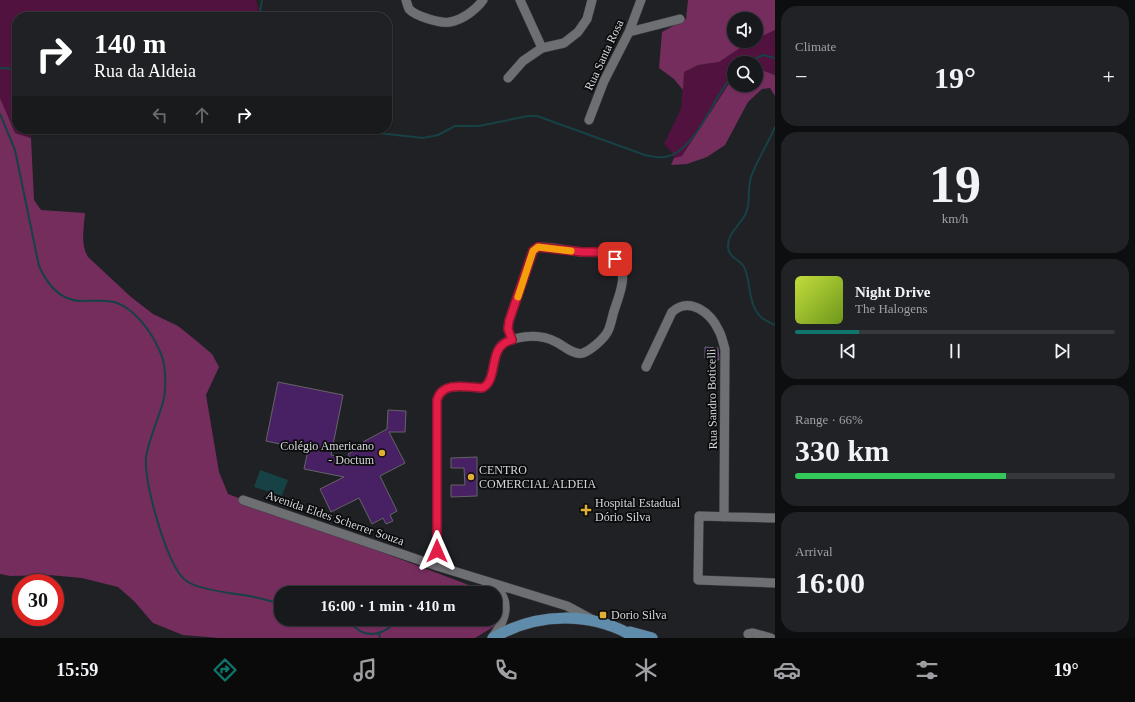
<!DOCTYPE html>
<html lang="en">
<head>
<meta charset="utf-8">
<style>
  :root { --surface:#18191c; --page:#212225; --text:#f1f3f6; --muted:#9fa0a3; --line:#36383b; --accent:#0f766e }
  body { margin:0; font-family:Georgia,serif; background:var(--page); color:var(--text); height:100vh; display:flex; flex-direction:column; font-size:15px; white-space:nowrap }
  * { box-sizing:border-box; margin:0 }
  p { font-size:13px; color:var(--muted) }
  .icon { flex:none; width:22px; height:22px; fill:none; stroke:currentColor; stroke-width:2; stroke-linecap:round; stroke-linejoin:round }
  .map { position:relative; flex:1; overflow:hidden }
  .details { display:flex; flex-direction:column; gap:6px; padding:6px; background:#0d0e0f; width:360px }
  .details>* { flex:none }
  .hud { position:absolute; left:12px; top:12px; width:380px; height:122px; border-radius:16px; box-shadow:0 1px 3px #0004,0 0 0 1px var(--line); background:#202124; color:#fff; overflow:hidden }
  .fabs { position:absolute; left:727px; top:12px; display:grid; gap:8px }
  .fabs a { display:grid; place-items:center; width:36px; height:36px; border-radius:50%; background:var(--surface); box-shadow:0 1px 3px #0004,0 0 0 1px var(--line); font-size:20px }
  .speed { position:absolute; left:12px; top:574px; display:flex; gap:8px; font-size:20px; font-weight:700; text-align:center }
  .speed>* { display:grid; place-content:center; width:52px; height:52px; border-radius:50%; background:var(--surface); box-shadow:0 1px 3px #0004,0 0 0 1px var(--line); line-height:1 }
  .speed .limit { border:6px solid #d22; background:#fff; color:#111 }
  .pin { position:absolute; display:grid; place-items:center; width:34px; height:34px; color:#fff; margin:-17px; border-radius:8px; box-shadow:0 2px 6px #0006 }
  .me { position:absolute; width:44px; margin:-22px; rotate:0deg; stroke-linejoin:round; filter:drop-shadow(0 0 3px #0008) }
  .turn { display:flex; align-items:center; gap:14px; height:84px; padding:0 16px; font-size:18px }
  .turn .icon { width:52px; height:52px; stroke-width:2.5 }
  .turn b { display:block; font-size:28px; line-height:34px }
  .lanes { display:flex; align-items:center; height:38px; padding:0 16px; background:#0003; justify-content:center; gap:20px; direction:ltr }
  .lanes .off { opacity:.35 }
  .big { font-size:30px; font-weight:600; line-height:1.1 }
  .details .card { flex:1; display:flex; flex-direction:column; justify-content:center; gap:6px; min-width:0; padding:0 14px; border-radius:16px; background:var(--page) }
  .details .dial { align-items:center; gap:0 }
  .dial b { font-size:52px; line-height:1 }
  .song { display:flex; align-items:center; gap:12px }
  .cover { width:48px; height:48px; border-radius:6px; background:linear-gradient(135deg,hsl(70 70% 55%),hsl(80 70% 35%)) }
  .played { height:4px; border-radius:2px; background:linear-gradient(90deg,var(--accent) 20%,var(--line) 20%) }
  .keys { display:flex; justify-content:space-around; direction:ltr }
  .heat { display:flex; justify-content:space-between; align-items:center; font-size:22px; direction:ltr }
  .charge { height:6px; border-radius:3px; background:linear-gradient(90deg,#34c759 66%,var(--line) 0) }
  .trip { position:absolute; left:274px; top:586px; width:228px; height:40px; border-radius:16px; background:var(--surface); box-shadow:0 1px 3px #0004,0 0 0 1px var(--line); font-weight:600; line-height:40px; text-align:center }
  .tab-bar { display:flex; height:64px; justify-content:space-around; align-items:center; background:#0a0a0b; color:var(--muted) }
  .tab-bar .icon { width:28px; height:28px }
  .tab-bar .selected { color:var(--accent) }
  .tab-bar b { font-size:18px; color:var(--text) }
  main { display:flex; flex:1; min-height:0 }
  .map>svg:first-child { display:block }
</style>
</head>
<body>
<main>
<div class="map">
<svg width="775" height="638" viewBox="0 0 775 638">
  <rect width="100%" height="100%" fill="#202125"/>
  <path fill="#52123f" d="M 0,0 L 256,0 L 261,17 L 17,17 L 17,129 L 30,129 L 31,138 L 15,133 L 0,98 Z
    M 775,30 L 775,75 L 756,68 L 756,63 L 734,63 L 734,76 L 682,156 L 674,158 L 671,151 L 664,144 L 681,109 L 684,72 L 698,65 L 719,62 L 743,46 L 753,41 L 756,41 L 756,39 Z"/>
  <path fill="#752d5e" d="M 688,0 L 775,0 L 775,30 L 756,39 L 756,19 L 734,19 L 734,41 L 753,41 L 743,46 L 719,62 L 698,65 L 684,72 L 683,90 L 674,79 L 659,68 L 662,32 L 686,19 Z
    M 756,68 L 775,75 L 775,96 L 770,88 L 762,89 L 748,102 L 725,145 L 707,157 L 687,164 L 671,165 L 674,158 L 682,156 L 734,76 L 734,85 L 756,85 Z
    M 0,98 L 15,133 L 31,138 L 34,200 L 41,210 L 85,213 C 84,228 80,244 88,257 L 131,297 L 153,314 L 178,326 L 193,338 L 212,354 L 219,367 L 206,395 L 219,472 L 228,494 L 490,593 L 281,593 L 281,619 L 495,619 L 495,599 L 498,602 L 503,621 L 475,638 L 219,638 L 183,635 L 153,623 L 134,601 L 118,587 L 82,578 L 49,575 L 10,576 L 0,574 Z"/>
  <path fill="#164145" d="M 260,470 L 288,480 L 282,496 L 254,487 Z"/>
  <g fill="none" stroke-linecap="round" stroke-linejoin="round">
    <path stroke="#164145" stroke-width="2" d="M 259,17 L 262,0
      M 746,63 L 763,55 L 775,58
      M 0,68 L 17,69
      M 0,114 L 15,150 L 39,266 C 47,284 59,300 80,301 C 92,301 103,300 114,302 C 129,306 143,322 152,336 C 156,343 161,352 163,360 C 166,371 166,392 163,402 C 158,421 149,438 146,457 C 144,483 164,551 179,573 C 181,576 186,581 190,583 C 204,591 233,593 249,596 C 260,598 270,601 281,604
      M 775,127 C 768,144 757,160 751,177 C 747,189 751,202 746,213 C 741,224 728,233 728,245 C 728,260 741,258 745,269 C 751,284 748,306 762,318 C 766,321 771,323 775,325
      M 364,129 L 378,133 L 423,138 L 438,135 L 455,126 L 479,126 L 528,116 L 537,116 L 645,155 C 654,157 663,159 672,155 C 700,142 713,96 734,74
      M 482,593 L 485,592
      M 343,619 C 350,623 356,629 362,632 C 376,638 390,629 399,619
      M 379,633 L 380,638"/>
  </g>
  <path fill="#482165" stroke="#656367" d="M 705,347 L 718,348 L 719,360 L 705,358 Z
    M 278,382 L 343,395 L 331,455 L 336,456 L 335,463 L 343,464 L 351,460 L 348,454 L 365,445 L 363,442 L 387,429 L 388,410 L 406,411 L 405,432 L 389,432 L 405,463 L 380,476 L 397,511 L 390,515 L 393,521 L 386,524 L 383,518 L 372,524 L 359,498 L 331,512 L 320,489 L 344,477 L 304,469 L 308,450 L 266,441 Z
    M 477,457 L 477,496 L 451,497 L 451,485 L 465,485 L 464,468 L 451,468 L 451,458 Z"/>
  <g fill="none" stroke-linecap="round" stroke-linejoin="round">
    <g stroke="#3b3c3f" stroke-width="10">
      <path id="minor" d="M 406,0 C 407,3 408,7 409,9 C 415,16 441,24 450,22 C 462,20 476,10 483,0
        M 520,0 L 542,48
        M 629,32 L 680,19
        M 508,78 L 523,61 L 542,48 L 564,43 L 578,32 L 587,19 L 592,0
        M 589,120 L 604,81 L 629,32 L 641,0
        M 646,367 L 672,312 C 690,296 711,313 719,331 C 722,336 723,343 725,349 L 724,517
        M 243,500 L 437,566 L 567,606 L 593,620
        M 775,518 L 699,516 L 698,580 L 775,583
        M 437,566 L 437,400 C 442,381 466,387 482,388 C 498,381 489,350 506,342 C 521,335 541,334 556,342 C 563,345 574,356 583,353 C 591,350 604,339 608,331 C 611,325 612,317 614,311 C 619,295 630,273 615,259 C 613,257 610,255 607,254 C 599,251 589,253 580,252 C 566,250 552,247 538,247 L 533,251 L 509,321 L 508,329 L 512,340
        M 491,584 C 513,599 506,620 492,638
        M 748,634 L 753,633 L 771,638"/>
    </g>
    <g stroke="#3b3c3f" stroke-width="12">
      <path id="major" d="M 630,632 L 652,638
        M 493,638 C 537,612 592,611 636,638"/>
    </g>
    <use href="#minor" stroke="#6e6f73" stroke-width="9"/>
    <use href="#major" stroke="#608cab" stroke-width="11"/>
  </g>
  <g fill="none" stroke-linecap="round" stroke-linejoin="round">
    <g stroke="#92132f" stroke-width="10">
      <path id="route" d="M 437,551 L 437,400 C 442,381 466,387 482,388 C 500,380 486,346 512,340 L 508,329 L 509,321 L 533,251 L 538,247 L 582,252 L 596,252 L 608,254 L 615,259"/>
    </g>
    <use href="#route" stroke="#e11d48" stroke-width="7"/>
    <path stroke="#f59e0b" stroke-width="7" d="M 518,297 L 533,251 L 538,247 L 571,251"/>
  </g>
  <g fill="#e1af34" stroke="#0a0b0c" stroke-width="1.5">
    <circle cx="382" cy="453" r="4"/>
    <circle cx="471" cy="477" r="4"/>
    <path d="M584 504h4v4h4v4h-4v4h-4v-4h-4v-4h4z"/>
    <rect x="599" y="611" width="8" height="8" rx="2"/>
  </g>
  <g text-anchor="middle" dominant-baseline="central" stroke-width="3.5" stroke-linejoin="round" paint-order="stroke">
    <g font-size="12" fill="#d8d8db" stroke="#0a0b0c">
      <text transform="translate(604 55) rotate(-65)">Rua Santa Rosa</text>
      <text transform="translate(712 399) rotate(-91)">Rua Sandro Boticelli</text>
      <text transform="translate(335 518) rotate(19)">Avenida Eldes Scherrer Souza</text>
    </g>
    <g font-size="12" fill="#d8d8db" stroke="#0a0b0c" text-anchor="start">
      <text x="374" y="446" text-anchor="end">Colégio Americano<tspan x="374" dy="14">- Doctum</tspan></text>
      <text x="479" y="470">CENTRO<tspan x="479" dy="14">COMERCIAL ALDEIA</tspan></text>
      <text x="595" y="503">Hospital Estadual<tspan x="595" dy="14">Dório Silva</tspan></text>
      <text x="611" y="615">Dorio Silva</text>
    </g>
  </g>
</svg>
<div class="fabs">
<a><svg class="icon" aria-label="sound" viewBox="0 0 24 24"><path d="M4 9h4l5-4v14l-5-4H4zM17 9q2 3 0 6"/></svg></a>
<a><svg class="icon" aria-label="search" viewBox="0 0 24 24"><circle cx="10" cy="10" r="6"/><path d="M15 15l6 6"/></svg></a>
</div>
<div class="speed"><div class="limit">30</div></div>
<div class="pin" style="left:615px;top:259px;background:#d93025"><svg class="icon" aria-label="arrive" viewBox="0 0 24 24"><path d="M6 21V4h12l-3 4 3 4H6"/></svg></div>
<svg class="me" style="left:437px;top:551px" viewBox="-20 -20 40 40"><path d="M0-17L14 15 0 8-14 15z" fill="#e11d48" stroke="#fff" stroke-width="4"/></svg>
<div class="trip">16:00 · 1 min · 410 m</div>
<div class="hud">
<div class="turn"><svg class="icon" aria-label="right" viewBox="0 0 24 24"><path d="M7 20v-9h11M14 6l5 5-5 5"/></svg><div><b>140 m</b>Rua da Aldeia</div></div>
<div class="lanes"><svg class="icon off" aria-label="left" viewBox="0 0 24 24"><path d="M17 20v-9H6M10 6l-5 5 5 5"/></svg><svg class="icon off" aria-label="ahead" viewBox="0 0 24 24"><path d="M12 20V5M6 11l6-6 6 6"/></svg><svg class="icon" aria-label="right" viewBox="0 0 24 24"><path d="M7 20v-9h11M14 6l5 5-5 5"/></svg></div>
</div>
</div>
<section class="details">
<div class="card"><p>Climate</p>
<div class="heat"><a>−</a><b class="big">19°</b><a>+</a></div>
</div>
<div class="card dial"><b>19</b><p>km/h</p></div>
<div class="card">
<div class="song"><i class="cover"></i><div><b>Night Drive</b><p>The Halogens</p></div></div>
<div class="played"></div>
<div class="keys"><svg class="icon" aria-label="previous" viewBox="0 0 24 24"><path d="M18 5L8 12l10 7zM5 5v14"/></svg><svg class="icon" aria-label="pause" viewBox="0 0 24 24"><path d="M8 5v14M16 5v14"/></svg><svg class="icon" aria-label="next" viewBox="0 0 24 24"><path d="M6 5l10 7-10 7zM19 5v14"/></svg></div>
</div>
<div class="card"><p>Range · 66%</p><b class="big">330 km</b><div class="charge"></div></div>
<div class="card"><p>Arrival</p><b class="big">16:00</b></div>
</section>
</main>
<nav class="tab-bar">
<b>15:59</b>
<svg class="icon selected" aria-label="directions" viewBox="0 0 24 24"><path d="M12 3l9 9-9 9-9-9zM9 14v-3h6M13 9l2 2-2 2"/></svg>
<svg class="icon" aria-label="music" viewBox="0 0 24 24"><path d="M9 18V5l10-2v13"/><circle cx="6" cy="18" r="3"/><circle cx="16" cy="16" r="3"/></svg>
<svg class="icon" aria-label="phone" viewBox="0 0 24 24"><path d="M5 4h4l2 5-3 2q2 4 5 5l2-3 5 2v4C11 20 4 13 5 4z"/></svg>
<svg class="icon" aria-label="climate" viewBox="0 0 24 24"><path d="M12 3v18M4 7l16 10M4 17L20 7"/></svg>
<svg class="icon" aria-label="car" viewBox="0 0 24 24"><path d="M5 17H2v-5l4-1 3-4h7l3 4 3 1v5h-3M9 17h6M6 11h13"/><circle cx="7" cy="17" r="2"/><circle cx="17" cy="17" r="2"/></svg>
<svg class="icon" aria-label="filters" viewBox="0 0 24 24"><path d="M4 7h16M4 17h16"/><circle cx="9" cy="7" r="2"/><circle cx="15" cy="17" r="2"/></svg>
<b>19°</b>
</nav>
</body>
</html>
